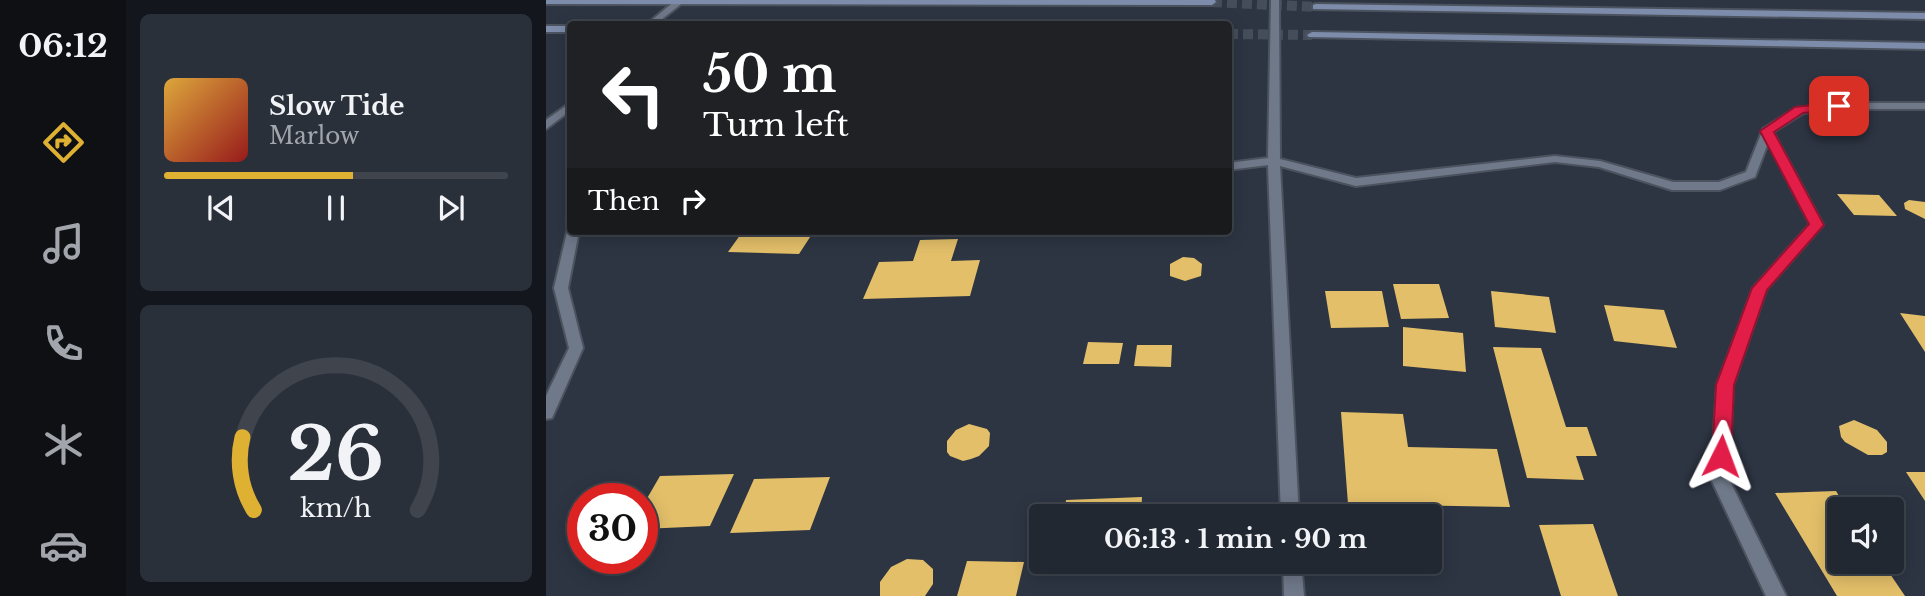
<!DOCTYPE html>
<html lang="en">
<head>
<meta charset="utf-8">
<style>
  :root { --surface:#222832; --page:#2a303a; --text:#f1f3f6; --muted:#a2a6ac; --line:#3f444d; --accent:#deb133 }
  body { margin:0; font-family:"Libre Baskerville",serif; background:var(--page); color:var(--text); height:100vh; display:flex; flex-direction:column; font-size:26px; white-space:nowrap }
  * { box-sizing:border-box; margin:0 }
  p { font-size:23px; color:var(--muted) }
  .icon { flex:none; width:38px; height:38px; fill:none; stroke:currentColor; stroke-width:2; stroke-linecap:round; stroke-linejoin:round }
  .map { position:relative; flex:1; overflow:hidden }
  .drawer { display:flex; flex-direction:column; gap:14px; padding:14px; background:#13161c; width:420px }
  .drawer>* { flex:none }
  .guide { position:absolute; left:21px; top:21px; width:665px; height:214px; border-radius:7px; box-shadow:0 4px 18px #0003,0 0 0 2px var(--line); background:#202124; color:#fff; overflow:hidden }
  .tools { position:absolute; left:1281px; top:497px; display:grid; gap:14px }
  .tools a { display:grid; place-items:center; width:77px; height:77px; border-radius:7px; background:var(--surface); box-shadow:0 4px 18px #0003,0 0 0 2px var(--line); font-size:35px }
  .speed { position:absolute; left:21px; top:483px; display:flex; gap:14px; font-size:35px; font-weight:700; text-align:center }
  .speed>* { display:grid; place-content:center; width:91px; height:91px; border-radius:50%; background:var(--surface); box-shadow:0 4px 18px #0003,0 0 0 2px var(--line); line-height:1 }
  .speed .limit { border:10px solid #d22; background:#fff; color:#111 }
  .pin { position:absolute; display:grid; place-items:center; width:60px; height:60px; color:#fff; margin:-30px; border-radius:14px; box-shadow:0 4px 10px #0006 }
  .me { position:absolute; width:77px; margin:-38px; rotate:3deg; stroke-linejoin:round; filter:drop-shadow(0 0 5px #0008) }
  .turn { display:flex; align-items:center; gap:24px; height:147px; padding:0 21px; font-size:32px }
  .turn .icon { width:91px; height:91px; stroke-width:2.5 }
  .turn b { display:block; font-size:49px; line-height:60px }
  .then { display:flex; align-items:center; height:66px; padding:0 21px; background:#0003; gap:14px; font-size:26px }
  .drawer .card { flex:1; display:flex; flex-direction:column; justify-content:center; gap:10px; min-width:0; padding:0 24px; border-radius:10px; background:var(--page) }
  .drawer .dial { align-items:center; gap:0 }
  .dial svg { height:182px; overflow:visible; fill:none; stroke:var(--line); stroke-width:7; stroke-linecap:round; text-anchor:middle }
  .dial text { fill:var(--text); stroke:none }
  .song { display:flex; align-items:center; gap:21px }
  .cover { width:84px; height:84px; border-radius:10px; background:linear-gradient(135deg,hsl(40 70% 55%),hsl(0 70% 35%)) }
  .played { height:7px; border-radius:4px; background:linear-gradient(90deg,var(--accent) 55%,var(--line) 55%) }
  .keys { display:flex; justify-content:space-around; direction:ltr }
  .trip { position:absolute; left:483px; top:504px; width:413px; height:70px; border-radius:7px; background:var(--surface); box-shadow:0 4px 18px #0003,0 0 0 2px var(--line); font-weight:700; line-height:70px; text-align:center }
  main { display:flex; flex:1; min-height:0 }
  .dock { display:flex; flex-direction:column; width:126px; justify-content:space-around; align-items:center; background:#0e1014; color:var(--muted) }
  .dock .icon { width:49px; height:49px }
  .dock .active { color:var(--accent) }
  .dock b { font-size:32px; color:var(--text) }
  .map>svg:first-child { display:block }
</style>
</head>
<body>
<main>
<nav class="dock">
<b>06:12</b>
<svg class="icon active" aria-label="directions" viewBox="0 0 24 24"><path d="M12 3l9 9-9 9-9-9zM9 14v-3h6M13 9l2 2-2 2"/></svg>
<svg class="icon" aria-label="music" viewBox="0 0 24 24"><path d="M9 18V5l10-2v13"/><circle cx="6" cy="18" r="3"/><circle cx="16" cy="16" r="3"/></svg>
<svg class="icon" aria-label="phone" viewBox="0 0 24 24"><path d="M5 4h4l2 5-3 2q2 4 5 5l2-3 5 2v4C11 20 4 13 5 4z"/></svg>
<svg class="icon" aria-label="climate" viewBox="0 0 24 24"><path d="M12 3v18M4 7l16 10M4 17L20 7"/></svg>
<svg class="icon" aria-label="car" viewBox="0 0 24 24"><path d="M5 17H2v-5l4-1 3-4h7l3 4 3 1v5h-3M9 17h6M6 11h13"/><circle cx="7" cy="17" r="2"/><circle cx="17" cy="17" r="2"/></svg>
</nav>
<section class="drawer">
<div class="card">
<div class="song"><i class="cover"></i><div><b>Slow Tide</b><p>Marlow</p></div></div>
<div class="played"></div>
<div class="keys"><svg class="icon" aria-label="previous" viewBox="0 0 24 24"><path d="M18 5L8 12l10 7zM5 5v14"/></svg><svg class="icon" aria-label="pause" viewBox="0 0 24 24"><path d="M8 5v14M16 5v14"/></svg><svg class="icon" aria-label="next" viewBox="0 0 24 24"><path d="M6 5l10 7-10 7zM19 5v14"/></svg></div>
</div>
<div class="card dial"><svg viewBox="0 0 100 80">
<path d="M14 69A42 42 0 1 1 86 69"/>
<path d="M14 69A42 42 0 0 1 9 37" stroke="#deb133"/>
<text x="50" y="56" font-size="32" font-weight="700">26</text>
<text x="50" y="72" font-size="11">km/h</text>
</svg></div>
</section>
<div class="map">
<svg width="1379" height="596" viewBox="0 0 1379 596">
  <rect width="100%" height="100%" fill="#2d3543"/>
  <path fill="#e3bf69" d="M 1291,194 L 1333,195 L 1351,216 L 1308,215 Z
    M 1363,200 L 1379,202 L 1379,219 L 1359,209 L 1358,203 Z
    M 197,231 L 268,231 L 253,254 L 182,252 Z
    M 412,239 L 405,261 L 434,260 L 424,296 L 317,299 L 333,262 L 367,261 L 374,240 Z
    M 637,257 L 648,258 L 656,264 L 655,276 L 639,281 L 624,276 L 624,264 Z
    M 847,284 L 893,284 L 903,318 L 855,319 Z
    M 779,291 L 836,291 L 843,327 L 785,328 Z
    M 945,291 L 1003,297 L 1010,333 L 949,327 Z
    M 1058,305 L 1118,310 L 1131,348 L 1068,341 Z
    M 1354,313 L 1379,316 L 1379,352 Z
    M 857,327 L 917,333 L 920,372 L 857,366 Z
    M 542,342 L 577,343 L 573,364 L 537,364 Z
    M 591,345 L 626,345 L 625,367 L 588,366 Z
    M 947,347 L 995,348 L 1020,427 L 1041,427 L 1051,456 L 1030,456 L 1038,480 L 981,478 Z
    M 795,412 L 857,414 L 862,447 L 951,449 L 964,507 L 802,504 Z
    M 1308,420 L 1331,430 L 1341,442 L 1341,452 L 1336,455 L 1322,455 L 1299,442 L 1295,437 L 1293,426 Z
    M 423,424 L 441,429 L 444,433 L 443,446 L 433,456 L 425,459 L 417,461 L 404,456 L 401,452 L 401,441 L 410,430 Z
    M 1360,472 L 1379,472 L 1379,501 Z
    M 188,474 L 164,526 L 96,529 L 96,507 L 114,476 Z
    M 284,477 L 264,530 L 184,533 L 208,479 Z
    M 1290,491 L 1301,509 L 1293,509 L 1293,562 L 1336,562 L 1359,596 L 1291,596 L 1229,493 Z
    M 596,497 L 595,516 L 518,516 L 520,500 Z
    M 1047,524 L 1072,596 L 1015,596 L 993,525 Z
    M 361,559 L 377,560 L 387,569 L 387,584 L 379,596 L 334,596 L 334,582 L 345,567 Z
    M 421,561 L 478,562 L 470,596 L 411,596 Z"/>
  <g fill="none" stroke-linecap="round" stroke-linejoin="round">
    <path stroke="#454d5a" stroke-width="10" stroke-dasharray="10 5" stroke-linecap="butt" d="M 666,2 L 770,7
      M 682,34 L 766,35"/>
    <g stroke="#4c535f" stroke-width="4">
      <path id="street" d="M 130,0 L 140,0 L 110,24 L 101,24 Z
        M 725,0 L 733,0 L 734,159 L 810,178 L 1009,156 L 1054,161 L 1127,182 L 1173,182 L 1200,172 L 1217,129 L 1250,108 L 1293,103 L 1379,103 L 1379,109 L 1293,109 L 1257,113 L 1227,132 L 1277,225 L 1220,290 L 1187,385 L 1183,479 L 1240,596 L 1220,596 L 1165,479 L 1171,385 L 1207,288 L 1264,224 L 1222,143 L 1209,177 L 1174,190 L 1126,190 L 1053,167 L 1009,162 L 810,186 L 734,166 L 753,516 L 735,516 L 722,165 L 682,170 L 682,163 L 722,158 Z
        M 24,103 L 24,111 L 0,129 L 0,120 Z
        M 22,228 L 24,228 L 24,231 L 33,231 L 22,288 L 37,348 L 6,418 L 0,419 L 0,396 L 23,348 L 8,288 Z
        M 737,562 L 755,562 L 758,596 L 738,596 Z"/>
    </g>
    <g stroke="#4c535f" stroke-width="4">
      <path id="secondary" d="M 0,0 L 669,0 L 670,2 L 666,5 L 0,4 Z
        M 770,4 L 1379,13 L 1379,19 L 767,9 L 767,5 Z
        M 0,26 L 24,26 L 24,32 L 0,32 Z
        M 766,32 L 1379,43 L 1379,49 L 763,37 L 761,35 Z"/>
    </g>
    <use href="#street" fill="#70798a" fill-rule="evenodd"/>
    <use href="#secondary" fill="#7c8caa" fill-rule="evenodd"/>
  </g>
  <path fill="#e11d48" stroke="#92132f" stroke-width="2" d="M 1293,102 L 1298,103 L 1298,109 L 1257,113 L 1228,132 L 1278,225 L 1221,290 L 1188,385 L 1185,456 L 1182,462 L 1175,464 L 1169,462 L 1166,456 L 1170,385 L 1206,288 L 1263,224 L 1214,131 L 1249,107 Z"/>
</svg>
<div class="tools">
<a><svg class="icon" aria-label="sound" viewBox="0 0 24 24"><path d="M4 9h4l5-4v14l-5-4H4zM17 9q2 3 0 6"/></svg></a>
</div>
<div class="speed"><div class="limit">30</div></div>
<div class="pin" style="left:1293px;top:106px;background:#d93025"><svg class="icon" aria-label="arrive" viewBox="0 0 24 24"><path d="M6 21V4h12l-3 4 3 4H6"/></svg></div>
<svg class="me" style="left:1175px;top:456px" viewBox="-20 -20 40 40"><path d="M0-17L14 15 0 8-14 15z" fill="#e11d48" stroke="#fff" stroke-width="4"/></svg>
<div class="trip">06:13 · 1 min · 90 m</div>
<div class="guide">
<div class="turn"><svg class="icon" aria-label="left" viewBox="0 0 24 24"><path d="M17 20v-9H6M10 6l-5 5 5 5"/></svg><div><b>50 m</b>Turn left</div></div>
<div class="then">Then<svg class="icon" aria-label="right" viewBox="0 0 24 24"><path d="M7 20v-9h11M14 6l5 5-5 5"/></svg></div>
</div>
</div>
</main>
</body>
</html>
